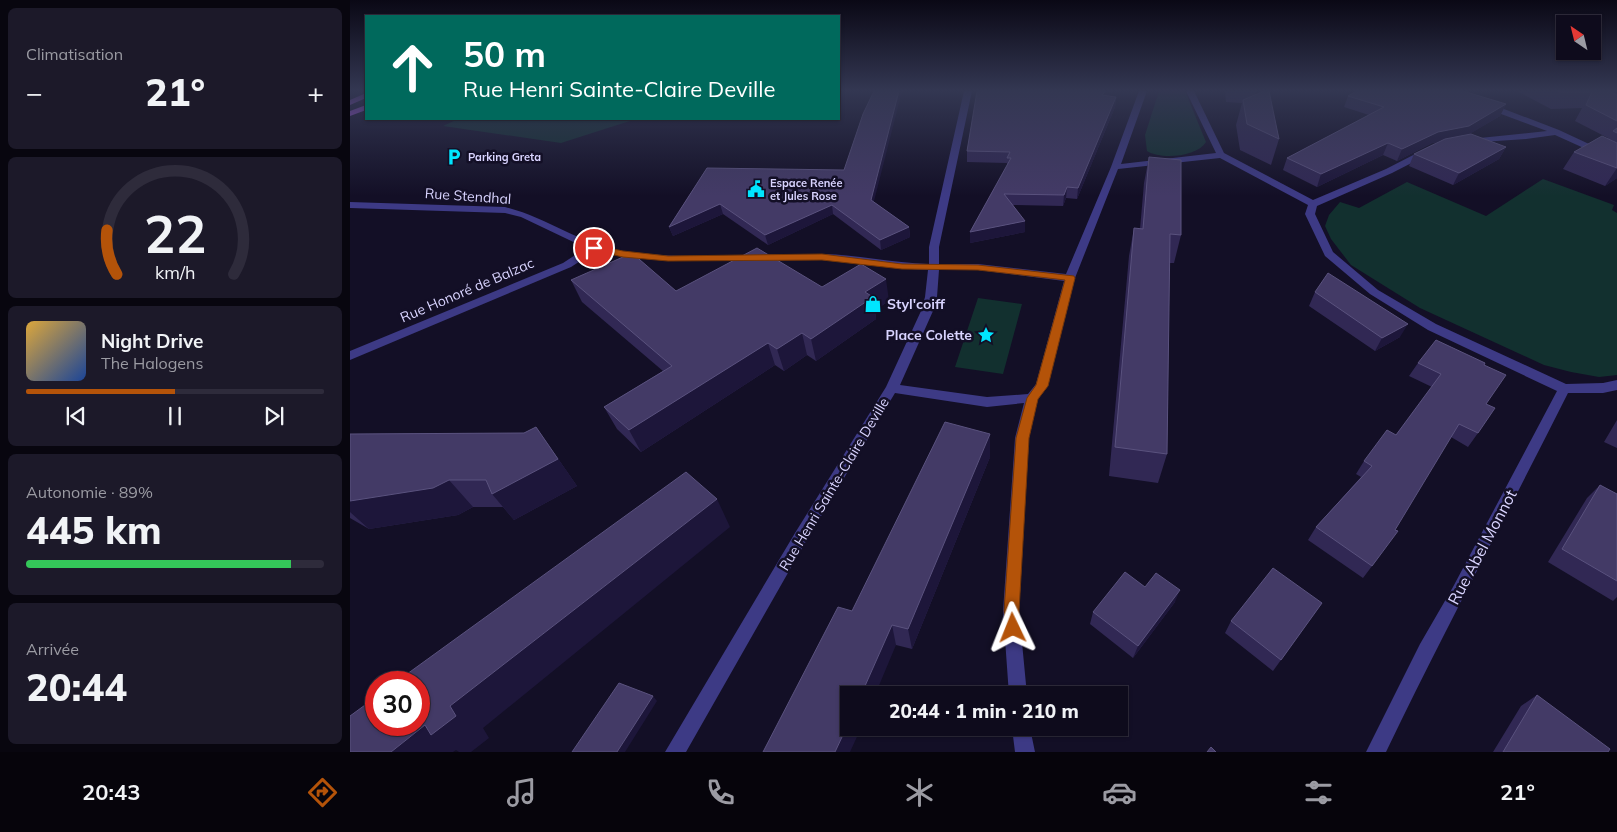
<!DOCTYPE html>
<html lang="fr">
<head>
<meta charset="utf-8">
<style>
  :root { --surface:#0e0b1c; --page:#1c1929; --text:#f1f3f6; --muted:#9b9ba3; --line:#2e2b3b; --accent:#b45309 }
  body { margin:0; font-family:Mulish,sans-serif; background:var(--page); color:var(--text); height:100vh; display:flex; flex-direction:column; font-size:19px; white-space:nowrap }
  * { box-sizing:border-box; margin:0 }
  p { font-size:16px; color:var(--muted) }
  .icon { flex:none; width:28px; height:28px; fill:none; stroke:currentColor; stroke-width:2; stroke-linecap:round; stroke-linejoin:round }
  .map { position:relative; flex:1; overflow:hidden }
  .side { display:flex; flex-direction:column; gap:8px; padding:8px; background:#08060f; width:350px }
  .side>* { flex:none }
  .top-card { position:absolute; left:15px; top:15px; width:475px; height:105px; border-radius:0px; box-shadow:0 1px 4px #0004,0 0 0 1px var(--line); background:#00695c; color:#fff; overflow:hidden }
  .needle { width:32px; rotate:325deg }
  .buttons { position:absolute; left:1206px; top:15px; display:grid; gap:10px }
  .buttons a { display:grid; place-items:center; width:45px; height:45px; border-radius:0px; background:var(--surface); box-shadow:0 1px 4px #0004,0 0 0 1px var(--line); font-size:25px }
  .speed { position:absolute; left:15px; top:671px; display:flex; gap:10px; font-size:25px; font-weight:700; text-align:center }
  .speed>* { display:grid; place-content:center; width:65px; height:65px; border-radius:50%; background:var(--surface); box-shadow:0 1px 4px #0004,0 0 0 1px var(--line); line-height:1 }
  .speed .limit { border:8px solid #d22; background:#fff; color:#111 }
  .pin { position:absolute; display:grid; place-items:center; width:42px; height:42px; color:#fff; margin:-21px; border:2px solid #fff; border-radius:50%; box-shadow:0 1px 5px #0007 }
  .me { position:absolute; width:55px; margin:-28px; rotate:358deg; stroke-linejoin:round; filter:drop-shadow(0 0 4px #0008) }
  .turn { display:flex; align-items:center; gap:18px; height:105px; padding:0 15px; font-size:22px }
  .turn .icon { width:65px; height:65px; stroke-width:2.5 }
  .turn b { display:block; font-size:35px; line-height:42px }
  .big { font-size:38px; font-weight:800; line-height:1.1 }
  .side .widget { flex:1; display:flex; flex-direction:column; justify-content:center; gap:8px; min-width:0; padding:0 18px; border-radius:8px; background:var(--page) }
  .side .dial { align-items:center; gap:0 }
  .dial svg { height:130px; overflow:visible; fill:none; stroke:var(--line); stroke-width:7; stroke-linecap:round; text-anchor:middle }
  .dial text { fill:var(--text); stroke:none }
  .song { display:flex; align-items:center; gap:15px }
  .cover { width:60px; height:60px; border-radius:8px; background:linear-gradient(135deg,hsl(40 70% 55%),hsl(220 70% 35%)) }
  .played { height:5px; border-radius:2px; background:linear-gradient(90deg,var(--accent) 50%,var(--line) 50%) }
  .keys { display:flex; justify-content:space-around; direction:ltr }
  .heat { display:flex; justify-content:space-between; align-items:center; font-size:28px; direction:ltr }
  .charge { height:8px; border-radius:4px; background:linear-gradient(90deg,#34c759 89%,var(--line) 0) }
  .trip { position:absolute; left:490px; top:686px; width:288px; height:50px; border-radius:0px; background:var(--surface); box-shadow:0 1px 4px #0004,0 0 0 1px var(--line); font-weight:800; line-height:50px; text-align:center }
  .dock { display:flex; height:80px; justify-content:space-around; align-items:center; background:#06040b; color:var(--muted) }
  .dock .icon { width:35px; height:35px }
  .dock .selected { color:var(--accent) }
  .dock b { font-size:22px; color:var(--text) }
  main { display:flex; flex:1; min-height:0 }
  .map>svg:first-child { display:block }
</style>
</head>
<body>
<main>
<section class="side">
<div class="widget"><p>Climatisation</p>
<div class="heat"><a>−</a><b class="big">21°</b><a>+</a></div>
</div>
<div class="widget dial"><svg viewBox="0 0 100 80">
<path d="M14 69A42 42 0 1 1 86 69"/>
<path d="M14 69A42 42 0 0 1 8 42" stroke="#b45309"/>
<text x="50" y="56" font-size="32" font-weight="700">22</text>
<text x="50" y="72" font-size="11">km/h</text>
</svg></div>
<div class="widget">
<div class="song"><i class="cover"></i><div><b>Night Drive</b><p>The Halogens</p></div></div>
<div class="played"></div>
<div class="keys"><svg class="icon" aria-label="previous" viewBox="0 0 24 24"><path d="M18 5L8 12l10 7zM5 5v14"/></svg><svg class="icon" aria-label="pause" viewBox="0 0 24 24"><path d="M8 5v14M16 5v14"/></svg><svg class="icon" aria-label="next" viewBox="0 0 24 24"><path d="M6 5l10 7-10 7zM19 5v14"/></svg></div>
</div>
<div class="widget"><p>Autonomie · 89%</p><b class="big">445 km</b><div class="charge"></div></div>
<div class="widget"><p>Arrivée</p><b class="big">20:44</b></div>
</section>
<div class="map">
<svg width="1267" height="752" viewBox="0 0 1267 752">
  <rect width="100%" height="100%" fill="#130f26"/>
  <path fill="#12302f" d="M 809,91 L 835,91 L 856,142 C 847,157 811,160 797,151 L 795,135 Z
    M 108,119 L 286,119 L 211,143 L 93,126 Z
    M 1193,179 L 1264,205 L 1262,210 L 1267,213 L 1267,375 L 1249,377 L 1221,372 L 1194,365 L 1070,308 L 1001,265 L 981,239 L 975,226 L 979,215 L 990,202 L 1009,208 L 1057,182 L 1136,216 Z
    M 628,298 L 672,304 L 653,374 L 605,367 Z"/>
  <g fill="none" stroke-linecap="round" stroke-linejoin="round">
    <path fill="#3d3a85" fill-rule="evenodd" d="M 614,91 L 622,91 L 589,247 L 589,264 L 628,264 L 716,274 L 761,167 L 789,91 L 797,91 L 771,164 L 866,153 L 836,91 L 844,91 L 874,153 L 963,200 L 1036,169 L 1073,150 L 1079,150 L 1079,154 L 1042,173 L 967,206 L 965,214 L 983,252 L 1028,290 L 1086,324 L 1216,384 L 1253,383 L 1267,380 L 1267,390 L 1253,393 L 1218,393 C 1158,513 1094,631 1036,752 L 1016,752 L 1070,644 L 1103,587 L 1207,391 L 1078,330 L 1020,294 L 975,256 L 955,214 L 958,205 L 870,158 L 768,169 L 725,278 L 698,386 L 688,399 L 679,438 L 669,611 L 677,695 L 659,695 L 653,611 L 665,438 L 674,403 L 637,407 L 545,393 L 455,543 L 336,752 L 315,752 L 445,533 L 536,387 L 571,311 L 575,297 L 578,270 C 543,269 508,262 473,260 C 396,255 323,267 246,251 L 221,267 L 0,360 L 0,351 L 213,263 L 236,248 L 171,217 L 155,213 L 0,208 L 0,202 L 155,207 C 196,217 230,244 272,251 C 334,261 406,253 469,254 C 506,254 542,263 579,264 L 579,247 ZM 589,270 L 628,270 L 714,281 L 686,384 L 678,394 L 637,397 L 550,385 L 583,311 L 587,297 Z
      M 1135,104 L 1141,104 L 1209,130 L 1267,157 L 1267,163 L 1205,135 L 1176,139 L 1117,143 L 1116,141 L 1120,139 L 1197,131 L 1135,108 Z
      M 662,728 L 680,728 L 685,752 L 665,752 Z"/>
    <path fill="#c25bff" fill-rule="evenodd" d="M 16,93 L 16,98 L 0,105 L 0,100 Z
      M 16,105 L 16,110 L 0,116 L 0,111 Z"/>
  </g>
  <path fill="#312854" d="M 875,91 L 906,91 L 905,95 L 929,139 L 921,165 L 890,150 L 886,125 L 892,103 L 876,102 Z
    M 1167,91 L 1267,91 L 1267,178 L 1255,186 L 1213,169 L 1224,152 L 1258,138 L 1225,121 L 1232,108 L 1201,109 Z
    M 759,96 L 766,97 L 765,107 L 727,199 L 716,198 L 713,206 L 663,205 L 675,221 L 675,232 L 620,243 L 620,232 L 657,166 L 657,163 L 617,162 L 617,151 Z
    M 998,96 L 1156,104 L 1150,116 L 1119,134 L 1156,147 L 1149,159 L 1103,185 L 1059,166 L 1064,154 L 1088,142 L 1082,143 L 1047,161 L 1033,155 L 967,187 L 933,170 L 937,158 L 1019,115 L 994,107 Z
    M 799,157 L 831,235 L 824,263 L 819,263 L 817,454 L 808,483 L 759,476 L 779,256 L 784,228 L 790,229 L 794,183 Z
    M 357,168 L 524,202 L 559,227 L 560,237 L 531,250 L 483,214 L 418,245 L 373,214 L 323,236 L 319,227 Z
    M 221,280 L 326,291 L 472,287 L 539,301 L 525,310 L 526,319 L 466,361 L 457,355 L 434,371 L 425,365 L 291,452 L 267,429 L 254,407 L 313,371 L 232,302 Z
    M 965,292 L 1050,337 L 1025,351 L 959,306 Z
    M 1068,363 L 1134,365 L 1136,404 L 1128,433 L 1118,447 L 1101,437 L 1022,566 L 1013,578 L 958,540 L 966,527 L 1011,477 L 1006,474 L 1014,461 L 1046,435 L 1082,387 L 1059,376 Z
    M 1267,420 L 1267,448 L 1254,442 Z
    M 186,427 L 227,486 L 164,520 L 153,507 L 123,507 L 108,515 L 19,529 L 0,518 L 0,434 L 174,433 Z
    M 640,457 L 562,649 L 546,645 L 502,611 Z
    M 1250,485 L 1267,494 L 1267,597 L 1263,601 L 1198,562 L 1237,498 Z
    M 795,587 L 825,602 L 783,658 L 740,624 L 743,612 Z
    M 972,603 L 923,671 L 875,633 L 881,621 Z
    M 1187,695 L 1258,752 L 1143,752 L 1171,706 Z"/>
  <path fill="#1d163a" d="M 549,91 L 552,91 L 522,209 L 521,200 Z
    M 756,91 L 763,91 L 751,105 L 752,95 Z
    M 766,97 L 765,107 L 727,199 L 728,188 Z
    M 1156,104 L 1150,116 L 1113,138 L 1082,143 L 1047,161 L 1052,149 L 1088,132 Z
    M 1038,143 L 1033,155 L 967,187 L 971,174 Z
    M 1156,147 L 1149,159 L 1103,185 L 1109,173 Z
    M 1267,168 L 1267,178 L 1255,186 Z
    M 717,187 L 716,198 L 713,206 L 714,195 Z
    M 370,204 L 373,214 L 323,236 L 319,227 Z
    M 482,205 L 483,214 L 418,245 L 415,235 Z
    M 675,221 L 675,232 L 620,243 L 620,232 Z
    M 559,227 L 560,237 L 531,250 L 530,240 Z
    M 536,279 L 539,301 L 525,310 L 526,319 L 466,361 L 461,339 L 515,292 Z
    M 1058,324 L 1050,337 L 1025,351 L 1032,338 Z
    M 452,333 L 457,355 L 434,371 L 427,349 Z
    M 418,343 L 425,365 L 291,452 L 279,430 Z
    M 186,427 L 227,486 L 164,520 L 142,494 Z
    M 640,434 L 640,457 L 562,649 L 558,629 Z
    M 99,480 L 123,507 L 108,515 L 19,529 L 0,512 L 0,501 Z
    M 367,499 L 380,527 L 133,728 L 139,738 L 121,752 L 109,752 L 106,750 L 103,752 L 41,752 Z
    M 830,590 L 825,602 L 783,658 L 788,646 Z
    M 542,625 L 546,645 L 525,695 L 511,695 Z
    M 303,696 L 307,701 L 275,752 L 267,752 Z
    M 499,722 L 499,728 L 511,728 L 500,752 L 485,752 Z"/>
  <path fill="#433a66" stroke="#5a527e" d="M 524,91 L 549,91 L 521,200 L 559,227 L 530,240 L 482,205 L 415,235 L 370,204 L 319,227 L 357,168 L 494,170 L 513,114 Z
    M 627,91 L 756,91 L 752,95 L 766,97 L 728,188 L 717,187 L 714,195 L 654,194 L 675,221 L 620,232 L 661,158 L 657,158 L 660,152 L 617,151 Z
    M 914,91 L 919,91 L 929,139 L 897,124 L 893,100 Z
    M 1006,91 L 1113,91 L 1156,104 L 1119,126 L 1088,132 L 1052,149 L 1038,143 L 971,174 L 937,158 L 1034,107 L 998,96 Z
    M 1207,91 L 1267,91 L 1259,91 L 1267,95 L 1267,121 L 1236,105 L 1242,92 L 1211,92 Z
    M 1267,128 L 1267,133 L 1263,131 Z
    M 1121,134 L 1156,147 L 1109,173 L 1064,154 L 1095,139 Z
    M 1252,136 L 1267,143 L 1267,168 L 1224,152 Z
    M 799,157 L 831,160 L 831,235 L 820,234 L 817,454 L 765,447 L 784,228 L 793,229 Z
    M 407,248 L 472,287 L 511,264 L 536,279 L 515,292 L 523,297 L 461,339 L 452,333 L 427,349 L 418,343 L 279,430 L 254,407 L 322,366 L 221,280 L 282,253 L 326,291 Z
    M 978,273 L 1058,324 L 1032,338 L 965,292 Z
    M 1086,340 L 1135,363 L 1134,365 L 1156,375 L 1136,404 L 1145,408 L 1128,433 L 1109,424 L 1045,530 L 1048,531 L 1022,566 L 966,527 L 1022,466 L 1014,461 L 1037,430 L 1046,435 L 1091,374 L 1068,363 Z
    M 595,422 L 640,434 L 558,629 L 542,625 L 511,695 L 499,695 L 499,722 L 485,752 L 413,752 L 488,607 L 502,611 Z
    M 186,427 L 208,459 L 142,494 L 136,480 L 99,480 L 83,488 L 0,501 L 0,434 L 174,433 Z
    M 336,472 L 367,499 L 100,706 L 106,716 L 81,735 L 75,725 L 41,752 L 0,752 L 0,716 L 26,697 L 26,725 L 69,725 L 69,682 L 46,682 Z
    M 1250,485 L 1267,494 L 1267,581 L 1212,549 Z
    M 923,568 L 972,603 L 931,660 L 881,621 Z
    M 775,572 L 795,587 L 806,573 L 830,590 L 788,646 L 743,612 Z
    M 269,683 L 303,696 L 267,752 L 222,752 Z
    M 1187,695 L 1260,749 L 1258,752 L 1153,752 Z
    M 861,747 L 866,752 L 857,752 Z"/>
  <linearGradient id="sky" x2="0" y2="1"><stop stop-color="#0a0815"/><stop offset="0.46" stop-color="#333752"/><stop offset="1" stop-color="#333752" stop-opacity="0"/></linearGradient>
  <rect width="1267" height="196" fill="url(#sky)"/>
  <path fill="#b45309" stroke="#753606" d="M 244,245 L 273,251 L 318,256 L 472,254 L 552,264 L 628,265 L 724,276 L 725,278 L 698,386 L 688,399 L 679,438 L 669,611 L 670,628 L 668,633 L 663,635 L 657,633 L 654,611 L 666,438 L 677,398 L 686,385 L 715,280 L 628,270 L 552,269 L 472,260 L 318,261 L 273,257 L 241,250 L 241,246 Z"/>
  <defs>
    <g id="parking-bare" transform="scale(1.35)"><path d="M-3.5-5.5H1a3.5 3.5 0 0 1 0 7H-1V5.5H-3.5ZM-1-3.4V-.6H.8a1.4 1.4 0 0 0 0-2.8Z" fill="#00e5ff" stroke="#130f26" stroke-width="2.5" paint-order="stroke"/></g>
    <g id="civic-bare" transform="scale(1.35)"><path d="M-.6-6.5H3V-4.5H.6V-3L4-1V1h2V6H-6V1h2V-1L-.6-3ZM-1.2 2.5V6h2.4V2.5Z" fill="#00e5ff" stroke="#130f26" stroke-width="2.5" paint-order="stroke"/></g>
    <g id="shop-bare" transform="scale(1.35)"><path d="M-5-2.5h2.3a2.7 3.5 0 0 1 5.4 0H5L5.5 6h-11ZM-1.5-2.5h3a1.5 2.3 0 0 0-3 0Z" fill="#00e5ff" stroke="#130f26" stroke-width="2.5" paint-order="stroke"/></g>
    <g id="sight-bare" transform="scale(1.35)"><path d="M0-6L1.8-2.2L6-1.7L2.9 1.2L3.7 5.4L0 3.3L-3.7 5.4L-2.9 1.2L-6-1.7L-1.8-2.2Z" fill="#00e5ff" stroke="#130f26" stroke-width="2.5" paint-order="stroke"/></g>
  </defs>
  <g fill-rule="evenodd">
    <use href="#parking-bare" x="104" y="157"/>
    <use href="#civic-bare" x="406" y="189"/>
    <use href="#shop-bare" x="523" y="304"/>
    <use href="#sight-bare" x="636" y="335"/>
  </g>
  <g text-anchor="middle" dominant-baseline="central" stroke-width="5" stroke-linejoin="round" paint-order="stroke">
    <g font-size="11" font-weight="bold" fill="#d9d4ff" stroke="#130f26" text-anchor="start">
      <text x="118" y="157">Parking Greta</text>
      <text x="420" y="183">Espace Renée<tspan x="420" dy="13">et Jules Rose</tspan></text>
    </g>
    <g font-size="14" fill="#d9d4ff" stroke="#130f26">
      <text transform="translate(118 196) rotate(4)">Rue Stendhal</text>
      <text transform="translate(117 290) rotate(-23)">Rue Honoré de Balzac</text>
      <text transform="translate(484 484) rotate(-59)">Rue Henri Sainte-Claire Deville</text>
    </g>
    <g font-size="14" font-weight="bold" fill="#d9d4ff" stroke="#130f26" text-anchor="start">
      <text x="537" y="304">Styl'coiff</text>
      <text x="622" y="335" text-anchor="end">Place Colette</text>
    </g>
    <g font-size="16" fill="#d9d4ff" stroke="#130f26">
      <text transform="translate(1132 547) rotate(-62)">Rue Abel Monnot</text>
    </g>
  </g>
</svg>
<div class="buttons">
<a><svg class="needle" viewBox="-14 -14 28 28"><path d="M0-13l5 13h-10z" fill="#e53935"/><path d="M0 13l5-13h-10z" fill="#9b9ba3"/></svg></a>
</div>
<div class="speed"><div class="limit">30</div></div>
<div class="pin" style="left:244px;top:248px;background:#d93025"><svg class="icon" aria-label="arrive" viewBox="0 0 24 24"><path d="M6 21V4h12l-3 4 3 4H6"/></svg></div>
<svg class="me" style="left:663px;top:628px" viewBox="-20 -20 40 40"><path d="M0-17L14 15 0 8-14 15z" fill="#b45309" stroke="#fff" stroke-width="4"/></svg>
<div class="trip">20:44 · 1 min · 210 m</div>
<div class="top-card">
<div class="turn"><svg class="icon" aria-label="ahead" viewBox="0 0 24 24"><path d="M12 20V5M6 11l6-6 6 6"/></svg><div><b>50 m</b>Rue Henri Sainte-Claire Deville</div></div>
</div>
</div>
</main>
<nav class="dock">
<b>20:43</b>
<svg class="icon selected" aria-label="directions" viewBox="0 0 24 24"><path d="M12 3l9 9-9 9-9-9zM9 14v-3h6M13 9l2 2-2 2"/></svg>
<svg class="icon" aria-label="music" viewBox="0 0 24 24"><path d="M9 18V5l10-2v13"/><circle cx="6" cy="18" r="3"/><circle cx="16" cy="16" r="3"/></svg>
<svg class="icon" aria-label="phone" viewBox="0 0 24 24"><path d="M5 4h4l2 5-3 2q2 4 5 5l2-3 5 2v4C11 20 4 13 5 4z"/></svg>
<svg class="icon" aria-label="climate" viewBox="0 0 24 24"><path d="M12 3v18M4 7l16 10M4 17L20 7"/></svg>
<svg class="icon" aria-label="car" viewBox="0 0 24 24"><path d="M5 17H2v-5l4-1 3-4h7l3 4 3 1v5h-3M9 17h6M6 11h13"/><circle cx="7" cy="17" r="2"/><circle cx="17" cy="17" r="2"/></svg>
<svg class="icon" aria-label="filters" viewBox="0 0 24 24"><path d="M4 7h16M4 17h16"/><circle cx="9" cy="7" r="2"/><circle cx="15" cy="17" r="2"/></svg>
<b>21°</b>
</nav>
</body>
</html>
